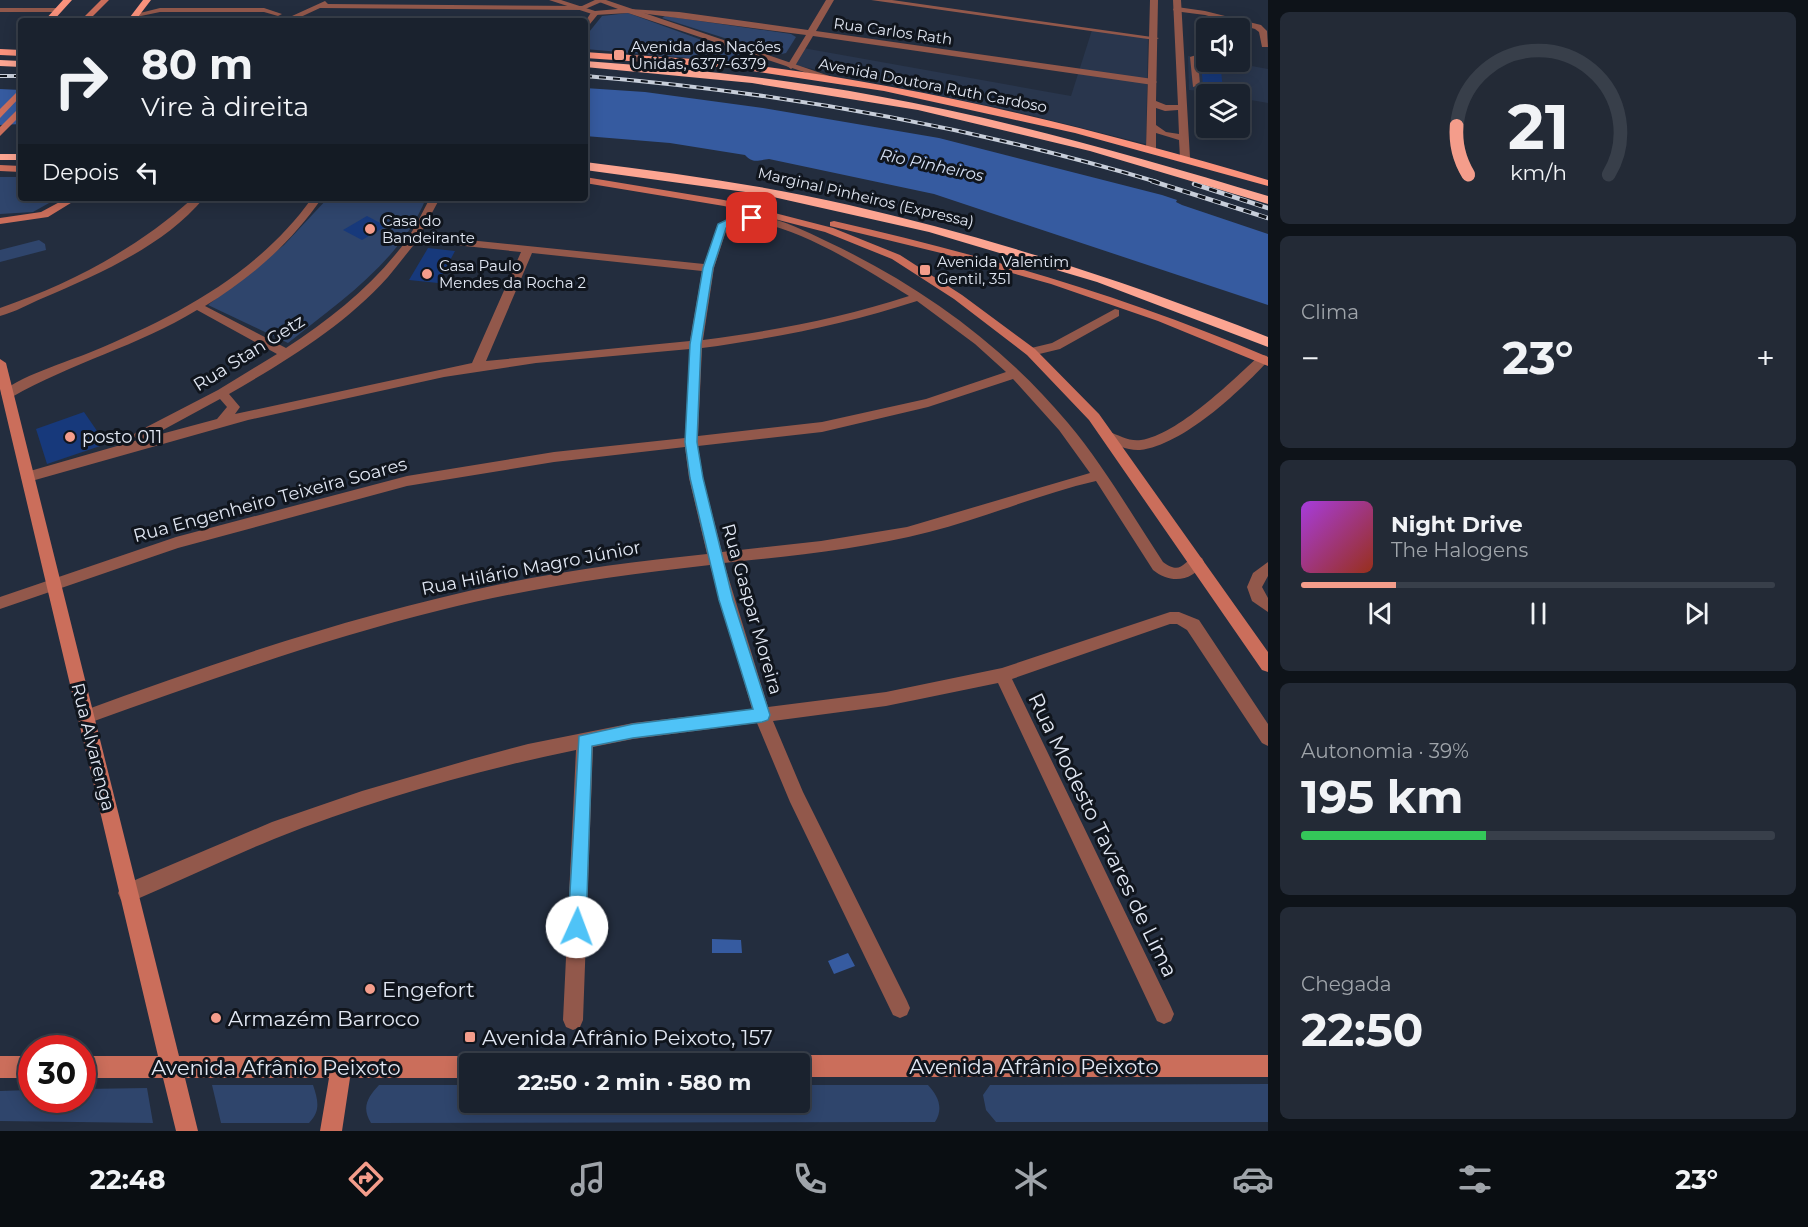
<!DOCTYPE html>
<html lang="pt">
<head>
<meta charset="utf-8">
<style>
  :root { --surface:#1a222e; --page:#232a36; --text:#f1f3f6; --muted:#9fa4aa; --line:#383f4a; --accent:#f49d8b }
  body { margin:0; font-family:Montserrat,sans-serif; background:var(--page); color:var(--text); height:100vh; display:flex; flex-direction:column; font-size:22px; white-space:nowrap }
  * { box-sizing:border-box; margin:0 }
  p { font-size:20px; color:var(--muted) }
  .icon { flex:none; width:33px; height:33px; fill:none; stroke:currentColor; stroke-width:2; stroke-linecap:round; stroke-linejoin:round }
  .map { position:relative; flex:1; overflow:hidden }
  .sheet { display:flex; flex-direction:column; gap:12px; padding:12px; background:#0e1319; width:540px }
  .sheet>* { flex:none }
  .banner { position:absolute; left:18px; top:18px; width:570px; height:183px; border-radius:6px; box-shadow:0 3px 15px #0003,0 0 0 2px var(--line); background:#1a222e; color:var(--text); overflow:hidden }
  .tools { position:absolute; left:1196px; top:18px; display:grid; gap:12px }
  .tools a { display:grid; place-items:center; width:54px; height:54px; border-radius:6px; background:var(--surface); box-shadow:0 3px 15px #0003,0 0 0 2px var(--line); font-size:30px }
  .speed { position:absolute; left:18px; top:1035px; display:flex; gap:12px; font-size:30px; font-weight:700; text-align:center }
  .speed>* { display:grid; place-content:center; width:78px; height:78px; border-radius:50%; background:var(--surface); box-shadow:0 3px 15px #0003,0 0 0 2px var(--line); line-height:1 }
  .speed .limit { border:9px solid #d22; background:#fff; color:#111 }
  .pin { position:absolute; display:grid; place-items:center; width:51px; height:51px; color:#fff; margin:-26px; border-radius:12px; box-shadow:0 3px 9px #0006 }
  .me { position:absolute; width:66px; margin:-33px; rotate:2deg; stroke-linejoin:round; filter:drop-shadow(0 0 4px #0008) }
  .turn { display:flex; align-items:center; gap:21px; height:126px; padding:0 24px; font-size:27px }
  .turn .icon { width:78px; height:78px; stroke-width:2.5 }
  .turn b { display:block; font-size:42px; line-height:51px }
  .then { display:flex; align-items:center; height:57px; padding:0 24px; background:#0003; gap:12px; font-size:22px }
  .big { font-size:45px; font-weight:700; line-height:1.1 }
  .sheet .tile { flex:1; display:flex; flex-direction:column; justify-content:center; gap:9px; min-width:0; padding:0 21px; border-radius:9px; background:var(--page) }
  .sheet .dial { align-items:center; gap:0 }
  .dial svg { height:156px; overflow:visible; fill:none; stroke:var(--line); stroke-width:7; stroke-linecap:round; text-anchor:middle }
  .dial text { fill:var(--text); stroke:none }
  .song { display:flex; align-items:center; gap:18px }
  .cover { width:72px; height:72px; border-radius:9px; background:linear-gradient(135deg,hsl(280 70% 55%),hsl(10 70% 35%)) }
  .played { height:6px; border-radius:3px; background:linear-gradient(90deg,var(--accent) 20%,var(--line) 20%) }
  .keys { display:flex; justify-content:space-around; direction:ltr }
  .heat { display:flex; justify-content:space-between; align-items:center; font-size:33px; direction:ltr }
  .charge { height:9px; border-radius:4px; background:linear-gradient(90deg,#34c759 39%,var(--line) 0) }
  .trip { position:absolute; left:459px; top:1053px; width:351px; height:60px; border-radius:6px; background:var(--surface); box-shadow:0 3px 15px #0003,0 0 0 2px var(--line); font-weight:700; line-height:60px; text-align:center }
  .tabs { display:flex; height:96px; justify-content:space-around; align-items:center; background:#0a0e12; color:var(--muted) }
  .tabs .icon { width:42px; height:42px }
  .tabs .active { color:var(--accent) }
  .tabs b { font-size:27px; color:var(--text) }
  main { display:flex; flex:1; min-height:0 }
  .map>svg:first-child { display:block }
</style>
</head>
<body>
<main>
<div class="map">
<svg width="1268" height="1131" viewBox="0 0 1268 1131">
  <rect width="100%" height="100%" fill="#232d3e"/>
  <path fill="#29364d" d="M 1092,30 L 1148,37 L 1146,144 L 1014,111 L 794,65 L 803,48 L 1071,96 Z
    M 1188,56 L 1206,58 L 1206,62 L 1230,62 L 1268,69 L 1268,103 L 1239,98 L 1239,94 L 1189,90 Z"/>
  <path fill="#2f456c" d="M 628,13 L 770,65 L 585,49 L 585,37 L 602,16 Z
    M 665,16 L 791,34 L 796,37 L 786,53 L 777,55 L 662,18 Z
    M 0,177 L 21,177 L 21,198 L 58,198 L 33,212 L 0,214 Z
    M 328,198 L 426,198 C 402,260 338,303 288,343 L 208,305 L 284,245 Z
    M 39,240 L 45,244 L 46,250 L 0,262 L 0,250 Z
    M 1268,1084 L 1268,1122 L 996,1122 L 986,1110 L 983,1095 L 990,1085 Z
    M 212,1085 L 313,1085 C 318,1100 321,1111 309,1123 L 221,1123 Z
    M 379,1085 L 469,1085 L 470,1102 L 800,1102 L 800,1085 L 928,1085 C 938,1096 944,1108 935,1122 L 371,1123 C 361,1107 368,1097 379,1085 Z
    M 147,1088 L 153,1123 L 0,1121 L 0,1091 L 31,1090 L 32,1100 L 82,1100 L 83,1089 Z"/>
  <path fill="#365ba0" d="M 585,88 L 645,92 L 763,108 L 939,138 L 1162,195 L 1177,200 L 1176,202 L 1182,205 L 1268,234 L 1268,305 L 934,194 L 769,159 C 758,160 753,164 745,155 L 670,143 L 585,136 Z
    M 0,89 L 21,90 L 21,124 L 0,125 Z
    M 712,939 L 741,940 L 742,953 L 712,953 Z
    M 848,953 L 855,966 L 834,974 L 828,961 Z"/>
  <path fill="#17397b" d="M 1201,62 L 1220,62 L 1223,89 L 1203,86 Z
    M 367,216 L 386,226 L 362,240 L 343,230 Z
    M 428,248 L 455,251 L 438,283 L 409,280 Z
    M 84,412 L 106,444 L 47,464 L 36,429 Z"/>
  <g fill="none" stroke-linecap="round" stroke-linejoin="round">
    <path fill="#92584b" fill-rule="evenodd" d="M 595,0 L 606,0 L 583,10 L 320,8 L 292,21 L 281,21 L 325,1 L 328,4 L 582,6 Z
      M 826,0 L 834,0 L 816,31 L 1153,79 L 1157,82 L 1153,85 L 813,36 L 795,66 L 791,69 L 787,66 L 806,35 L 625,11 L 629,9 L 679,12 L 808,30 Z
      M 871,0 L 892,0 L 1159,38 L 1155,40 Z
      M 1177,7 L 1205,11 L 1261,25 L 1267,31 L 1268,47 L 1262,47 L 1259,32 L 1255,29 L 1205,15 L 1174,11 L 1173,9 Z
      M 0,8 L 58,8 L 62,10 L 58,12 L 0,12 Z
      M 160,8 L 264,8 L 282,14 L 278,16 L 264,12 L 160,12 L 136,17 L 132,15 Z
      M 592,11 L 599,13 L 585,30 L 585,22 Z
      M 1206,52 L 1206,58 L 1198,59 L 1200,85 L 1193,87 L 1190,57 Z
      M 193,198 L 204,198 C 164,246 99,274 43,298 C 29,304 15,312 0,316 L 0,308 C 70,284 138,248 193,198 Z
      M 312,198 L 322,198 C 290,244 252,277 205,306 L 286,348 C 332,318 376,283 408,238 C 416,226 423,211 430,198 L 440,198 L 420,235 L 704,264 L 718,224 C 754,204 792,225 826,241 C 918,284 1002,344 1068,423 C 1104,466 1132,515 1163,562 C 1182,576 1182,561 1197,556 L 1202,558 L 1204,562 C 1193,582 1170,584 1153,570 L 1096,481 C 1039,494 985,518 929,532 C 862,549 793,556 724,563 L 768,707 L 886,692 L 1002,668 L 1170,612 L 1179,612 L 1199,620 L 1268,724 L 1268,746 L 1262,743 L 1187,630 L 1177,624 L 1170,624 L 1012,679 L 1171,1007 L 1174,1014 L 1171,1021 L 1164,1024 L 1157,1021 L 998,683 L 886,706 L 773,721 L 803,792 L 907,1001 L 910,1008 L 907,1015 L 900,1018 L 893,1015 L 790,802 L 757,723 L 633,739 L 593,747 L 583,1020 L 580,1027 L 573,1030 L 566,1027 L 563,1020 L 576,750 C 474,771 371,800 274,839 C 225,859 177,882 128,903 L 121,900 L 118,893 L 121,886 L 272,822 L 362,791 L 472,759 L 528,744 L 633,723 L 752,709 L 710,565 C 619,575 529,588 441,610 C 320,640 203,682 86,724 L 80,722 L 78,717 L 80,712 C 218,661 357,614 501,584 C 569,570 638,561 707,554 L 689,478 L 685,447 L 554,462 L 407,486 L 178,548 L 0,609 L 0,597 L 176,537 L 407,476 L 554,452 L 685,438 L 690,349 L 536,363 L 444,377 L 248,420 L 28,482 L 23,481 L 21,477 L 23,473 L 138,440 L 133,436 L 135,433 L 218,390 L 277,354 L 197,310 C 138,346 71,363 12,397 L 7,398 L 1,394 C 13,378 70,361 91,352 C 175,317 258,274 312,198 ZM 742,221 C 791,221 867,270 909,296 C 841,318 774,331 703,340 L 714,268 L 727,228 ZM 417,241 L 521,252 L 472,363 L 235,414 L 240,407 L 229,394 C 286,361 344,326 388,277 C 398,265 407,253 417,241 ZM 532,253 L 702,271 L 690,341 L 486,361 ZM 917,301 L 975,344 L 1006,372 L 926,399 L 822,422 L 698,436 L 702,348 C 776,338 846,324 917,301 ZM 1013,379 L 1059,430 L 1090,473 L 907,527 L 821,541 L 722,552 L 703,478 L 698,446 L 822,432 L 928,407 ZM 220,399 L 227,407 L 217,419 L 150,437 Z
      M 1115,309 L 1119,310 L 1119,316 L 1060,349 L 1031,356 L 1025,352 L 1027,349 L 1052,343 Z
      M 1263,355 L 1267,356 L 1268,361 C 1239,392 1183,445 1140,450 C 1128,451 1115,444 1104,440 L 1102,437 L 1109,432 C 1119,435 1130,442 1141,440 C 1177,435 1232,381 1259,356 Z
      M 1268,562 L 1268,576 L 1262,587 L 1268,598 L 1268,612 L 1252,601 L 1247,587 L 1253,573 Z"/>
    <path fill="#92584b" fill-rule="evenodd" d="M 549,0 L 561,0 L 595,11 L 618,9 L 594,0 L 606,0 L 844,81 L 837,83 L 628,13 L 595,15 Z
      M 1150,0 L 1158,0 L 1156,101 L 1166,105 L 1178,105 L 1173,0 L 1181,0 L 1190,158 L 1185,161 L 1180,158 L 1179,140 L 1156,133 L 1156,149 L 1151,152 L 1146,149 ZM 1156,108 L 1165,111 L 1178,110 L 1179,134 L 1166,132 L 1156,125 Z"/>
    <path fill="#cb6e5b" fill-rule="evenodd" d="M 101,0 L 109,0 L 88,21 L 80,21 Z
      M 21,88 L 21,96 L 0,118 L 0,109 Z
      M 21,106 L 21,115 L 0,136 L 0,127 Z
      M 0,165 L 21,166 L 21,172 L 0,171 Z
      M 585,177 L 724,200 L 833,228 L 900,255 L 962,295 L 1035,349 L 1099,414 L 1268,652 L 1268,672 L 1262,670 L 1089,420 L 1027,355 L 954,299 L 892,259 L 825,232 L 724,206 L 585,183 Z
      M 67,198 L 79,198 L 48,217 L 0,224 L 0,218 L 41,212 Z
      M 834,221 C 983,255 1128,297 1268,357 L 1268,366 L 1158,321 L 1051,284 L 941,253 L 830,226 L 830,222 Z
      M 0,359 L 6,363 L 179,1056 L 470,1056 L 478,1059 L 479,1064 L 470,1064 L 470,1078 L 350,1078 L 342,1131 L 320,1131 L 329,1078 L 185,1078 L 198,1131 L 176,1131 L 163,1078 L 82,1078 L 82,1056 L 158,1056 L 0,389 Z
      M 800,1055 L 1268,1055 L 1268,1077 L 800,1077 L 800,1064 L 790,1064 L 792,1058 Z
      M 0,1056 L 32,1056 L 32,1078 L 0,1078 Z"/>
    <path fill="#fa927c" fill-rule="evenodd" d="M 63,0 L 72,0 L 53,21 L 44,21 Z
      M 143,0 L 151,0 L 135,21 L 127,21 Z
      M 0,49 L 21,50 L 21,56 L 0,55 Z
      M 585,52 C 641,56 697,58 753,65 C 928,87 1099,130 1268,180 L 1268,186 L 1075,133 L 884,91 L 732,68 L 585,58 Z"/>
    <path fill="#fca592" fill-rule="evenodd" d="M 0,60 L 21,61 L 21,67 L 0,66 Z
      M 585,61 C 683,68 781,78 877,96 C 1010,120 1139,157 1268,196 L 1268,204 L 1090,151 L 918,110 L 752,83 L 585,67 Z
      M 0,154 L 21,154 L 21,160 L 0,160 Z
      M 585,162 C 674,173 762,185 849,205 C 993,238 1131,283 1268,337 L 1268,347 L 1097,282 L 929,232 L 760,194 L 585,170 Z"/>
    <g stroke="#c7ceda" stroke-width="4">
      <path id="rail-far1" d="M 0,76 L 21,76
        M 585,76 C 780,92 969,126 1157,182"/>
    </g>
    <g stroke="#c7ceda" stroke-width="4.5">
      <path id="rail" d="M 1152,181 L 1268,218
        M 1194,184 L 1268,208"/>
    </g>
    <use href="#rail-far1" stroke="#10151d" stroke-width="2" stroke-dasharray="7" stroke-linecap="butt"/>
    <use href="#rail" stroke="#10151d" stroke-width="3" stroke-dasharray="8" stroke-linecap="butt"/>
  </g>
  <path fill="#4fc3f7" stroke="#337fa1" stroke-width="1.5" d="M 755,216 L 755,220 L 737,221 L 726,228 L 713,268 L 701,344 L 697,442 L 703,478 L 733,600 L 770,715 L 768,720 L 762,722 L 633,738 L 592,746 L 586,927 L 583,933 L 577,936 L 570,933 L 568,927 L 579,736 L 633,724 L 753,709 L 719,600 L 690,478 L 685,442 L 690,344 L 703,268 L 718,224 L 735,216 Z"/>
  <g fill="#f49d8b" stroke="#10151d" stroke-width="2">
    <rect x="613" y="49" width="12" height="12" rx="3"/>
    <circle cx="370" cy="229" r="6"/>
    <rect x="919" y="264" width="12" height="12" rx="3"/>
    <circle cx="427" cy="274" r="6"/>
    <circle cx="70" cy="437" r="6"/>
    <circle cx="370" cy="989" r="6"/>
    <circle cx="216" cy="1018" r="6"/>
    <rect x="464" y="1031" width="12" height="12" rx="3"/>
  </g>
  <g text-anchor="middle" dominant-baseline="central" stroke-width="6" stroke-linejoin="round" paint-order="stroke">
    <g font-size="15" fill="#e1e7f3" stroke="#10151d">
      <text transform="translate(893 31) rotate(8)">Rua Carlos Rath</text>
      <text transform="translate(933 85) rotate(11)">Avenida Doutora Ruth Cardoso</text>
      <text transform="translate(866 197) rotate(13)">Marginal Pinheiros (Expressa)</text>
    </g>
    <g font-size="15" fill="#e1e7f3" stroke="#10151d" text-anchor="start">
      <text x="631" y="46">Avenida das Nações<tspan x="631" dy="17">Unidas, 6377-6379</tspan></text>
      <text x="382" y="220">Casa do<tspan x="382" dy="17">Bandeirante</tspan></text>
      <text x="937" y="261">Avenida Valentim<tspan x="937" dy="17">Gentil, 351</tspan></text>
      <text x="439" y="265">Casa Paulo<tspan x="439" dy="17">Mendes da Rocha 2</tspan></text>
    </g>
    <g font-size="16" font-style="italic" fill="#d7e2f6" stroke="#10151d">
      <text transform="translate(932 165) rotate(12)">Rio Pinheiros</text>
    </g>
    <g font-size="18" fill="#e1e7f3" stroke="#10151d">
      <text transform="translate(249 353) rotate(-32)">Rua Stan Getz</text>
      <text transform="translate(270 500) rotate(-15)">Rua Engenheiro Teixeira Soares</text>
      <text transform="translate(531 568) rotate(-11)">Rua Hilário Magro Júnior</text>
      <text transform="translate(752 609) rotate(74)">Rua Gaspar Moreira</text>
      <text transform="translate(93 747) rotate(76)">Rua Alvarenga</text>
    </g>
    <g font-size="18" fill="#e1e7f3" stroke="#10151d" text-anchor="start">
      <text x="82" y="437">posto 011</text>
    </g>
    <g font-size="21" fill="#e1e7f3" stroke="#10151d">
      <text transform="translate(1103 835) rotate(64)">Rua Modesto Tavares de Lima</text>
      <text x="1034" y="1066">Avenida Afrânio Peixoto</text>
      <text x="276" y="1067">Avenida Afrânio Peixoto</text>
    </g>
    <g font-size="21" fill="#e1e7f3" stroke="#10151d" text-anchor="start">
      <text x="382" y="989">Engefort</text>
      <text x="228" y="1018">Armazém Barroco</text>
      <text x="482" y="1037">Avenida Afrânio Peixoto, 157</text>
    </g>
  </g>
</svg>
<div class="tools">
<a><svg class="icon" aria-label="sound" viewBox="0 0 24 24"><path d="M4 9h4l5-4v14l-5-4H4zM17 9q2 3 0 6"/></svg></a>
<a><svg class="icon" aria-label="layers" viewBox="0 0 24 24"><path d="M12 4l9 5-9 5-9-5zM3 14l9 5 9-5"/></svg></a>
</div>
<div class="speed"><div class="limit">30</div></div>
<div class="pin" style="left:752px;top:218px;background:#d93025"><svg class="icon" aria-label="arrive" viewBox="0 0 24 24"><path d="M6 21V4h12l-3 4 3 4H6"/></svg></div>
<svg class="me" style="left:577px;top:927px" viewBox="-20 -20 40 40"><circle r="19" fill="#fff"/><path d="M0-13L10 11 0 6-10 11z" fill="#4fc3f7"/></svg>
<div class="trip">22:50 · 2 min · 580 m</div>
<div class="banner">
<div class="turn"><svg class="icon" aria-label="right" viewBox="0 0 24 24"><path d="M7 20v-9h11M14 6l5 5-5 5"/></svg><div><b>80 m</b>Vire à direita</div></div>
<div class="then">Depois<svg class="icon" aria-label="left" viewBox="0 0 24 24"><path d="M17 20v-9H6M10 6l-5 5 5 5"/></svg></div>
</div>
</div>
<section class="sheet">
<div class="tile dial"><svg viewBox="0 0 100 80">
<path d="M14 69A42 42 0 1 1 86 69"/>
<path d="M14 69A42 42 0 0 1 8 44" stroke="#f49d8b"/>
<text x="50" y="56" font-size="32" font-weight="700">21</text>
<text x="50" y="72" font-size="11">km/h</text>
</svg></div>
<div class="tile"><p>Clima</p>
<div class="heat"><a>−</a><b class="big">23°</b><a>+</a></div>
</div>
<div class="tile">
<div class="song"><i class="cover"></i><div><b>Night Drive</b><p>The Halogens</p></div></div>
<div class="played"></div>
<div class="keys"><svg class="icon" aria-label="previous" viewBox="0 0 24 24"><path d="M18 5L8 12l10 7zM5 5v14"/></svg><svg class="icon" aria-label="pause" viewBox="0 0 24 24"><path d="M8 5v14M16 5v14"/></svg><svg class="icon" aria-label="next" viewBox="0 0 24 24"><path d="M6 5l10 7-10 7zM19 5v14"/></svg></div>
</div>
<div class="tile"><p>Autonomia · 39%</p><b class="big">195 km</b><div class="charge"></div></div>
<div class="tile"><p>Chegada</p><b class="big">22:50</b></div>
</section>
</main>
<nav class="tabs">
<b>22:48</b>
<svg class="icon active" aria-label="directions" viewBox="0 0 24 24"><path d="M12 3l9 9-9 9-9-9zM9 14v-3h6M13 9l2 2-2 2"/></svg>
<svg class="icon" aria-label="music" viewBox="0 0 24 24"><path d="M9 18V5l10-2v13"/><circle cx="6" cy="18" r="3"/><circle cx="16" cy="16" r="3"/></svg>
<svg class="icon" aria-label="phone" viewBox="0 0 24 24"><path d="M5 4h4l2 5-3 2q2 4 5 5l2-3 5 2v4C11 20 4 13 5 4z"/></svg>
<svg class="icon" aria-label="climate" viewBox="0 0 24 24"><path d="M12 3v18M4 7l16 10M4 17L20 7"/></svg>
<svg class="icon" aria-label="car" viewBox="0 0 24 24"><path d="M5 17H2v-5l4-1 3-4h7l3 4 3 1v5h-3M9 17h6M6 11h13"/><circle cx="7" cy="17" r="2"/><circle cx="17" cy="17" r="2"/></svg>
<svg class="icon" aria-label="filters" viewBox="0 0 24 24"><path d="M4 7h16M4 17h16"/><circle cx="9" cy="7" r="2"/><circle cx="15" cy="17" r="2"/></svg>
<b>23°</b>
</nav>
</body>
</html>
